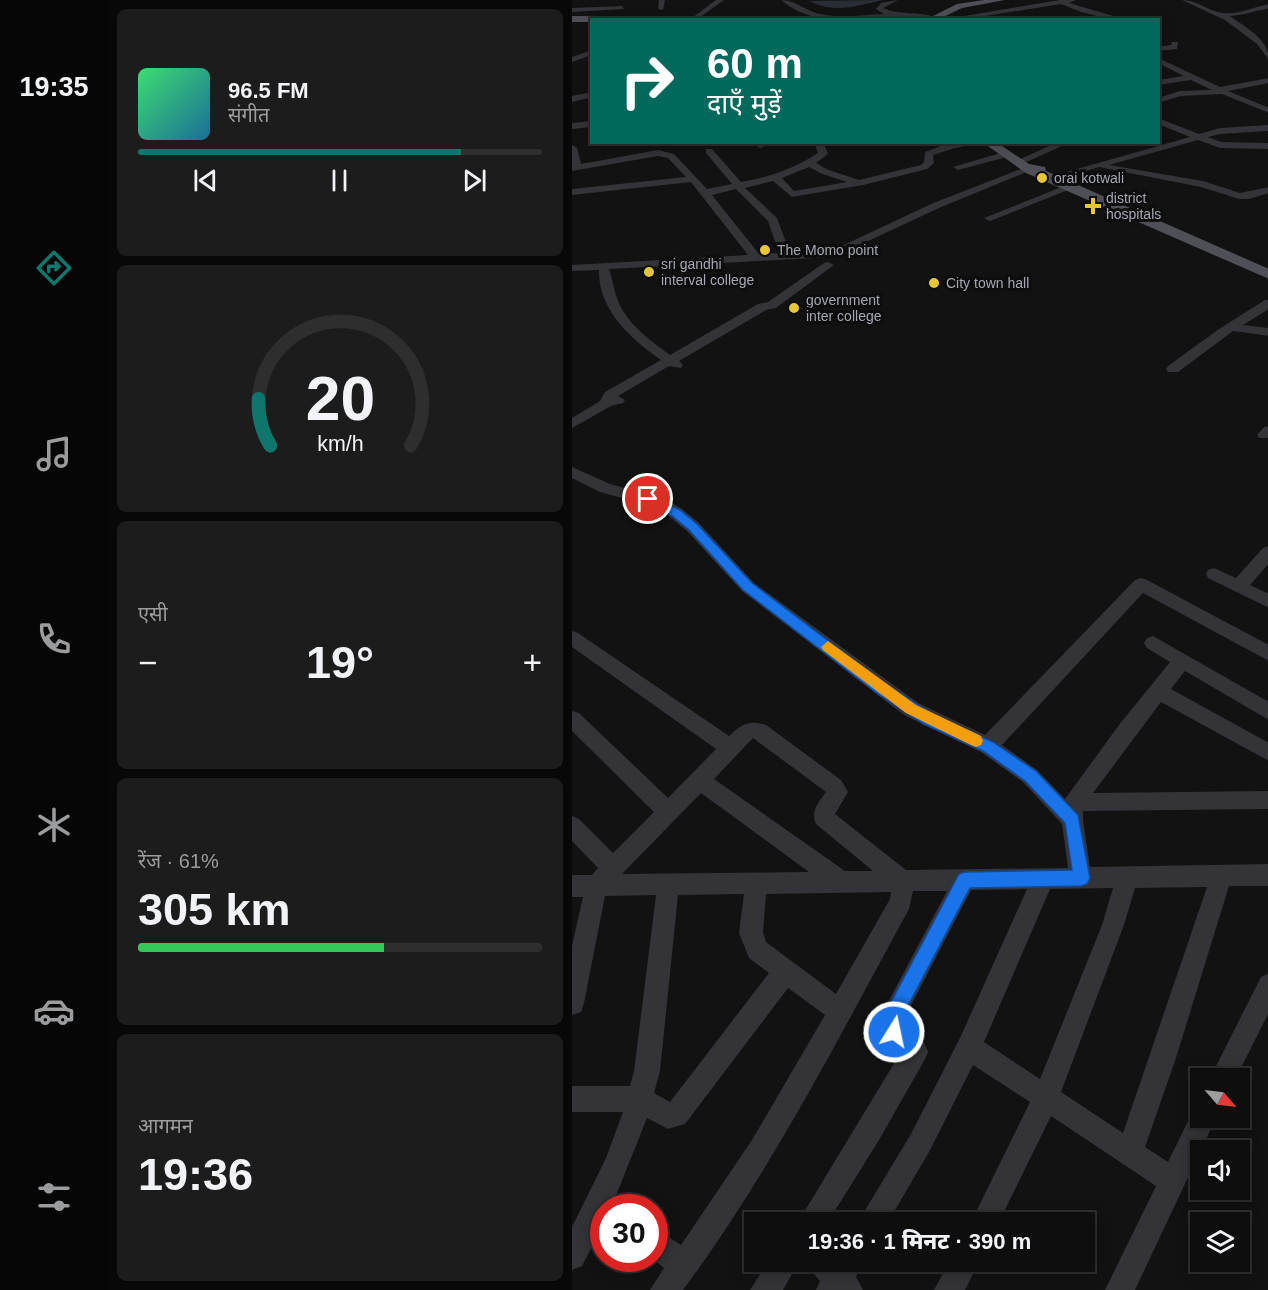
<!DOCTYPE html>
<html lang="hi">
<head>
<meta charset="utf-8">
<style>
  :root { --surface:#0e0e0e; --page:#1c1c1c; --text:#f1f3f6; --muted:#9b9c9e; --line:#2e2e2e; --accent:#0f766e }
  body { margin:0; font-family:Arial,"Noto Sans Devanagari",sans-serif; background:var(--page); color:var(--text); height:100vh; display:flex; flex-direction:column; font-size:22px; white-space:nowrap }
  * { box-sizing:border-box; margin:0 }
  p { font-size:20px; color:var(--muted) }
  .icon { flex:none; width:33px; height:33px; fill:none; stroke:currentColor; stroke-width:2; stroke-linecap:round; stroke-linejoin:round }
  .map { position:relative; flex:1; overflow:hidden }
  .side { display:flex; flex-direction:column; gap:9px; padding:9px; background:#080808; width:464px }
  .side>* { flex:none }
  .guide { position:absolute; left:18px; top:18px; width:570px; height:126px; border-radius:0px; box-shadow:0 3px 15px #0003,0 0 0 2px var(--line); background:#00695c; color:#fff; overflow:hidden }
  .needle { width:39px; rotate:118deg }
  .buttons { position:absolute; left:618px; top:1068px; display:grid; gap:12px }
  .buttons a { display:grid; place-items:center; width:60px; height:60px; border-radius:0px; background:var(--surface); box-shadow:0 3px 15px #0003,0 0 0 2px var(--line); font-size:30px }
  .speed { position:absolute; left:18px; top:1194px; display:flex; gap:12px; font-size:30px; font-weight:700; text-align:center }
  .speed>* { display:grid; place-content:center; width:78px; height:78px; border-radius:50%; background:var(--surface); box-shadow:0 3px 15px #0003,0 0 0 2px var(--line); line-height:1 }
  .speed .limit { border:9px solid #d22; background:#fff; color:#111 }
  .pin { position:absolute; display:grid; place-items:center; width:51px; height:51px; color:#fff; margin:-26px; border:3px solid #fff; border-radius:50%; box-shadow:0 2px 6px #0007 }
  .me { position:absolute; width:66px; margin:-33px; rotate:10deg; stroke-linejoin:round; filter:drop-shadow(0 0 4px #0008) }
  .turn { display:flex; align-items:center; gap:21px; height:126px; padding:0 18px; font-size:27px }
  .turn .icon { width:78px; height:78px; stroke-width:2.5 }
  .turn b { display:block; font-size:42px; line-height:51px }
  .big { font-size:45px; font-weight:800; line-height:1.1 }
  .side .tile { flex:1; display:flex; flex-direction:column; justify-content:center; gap:9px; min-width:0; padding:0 21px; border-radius:9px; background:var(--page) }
  .side .dial { align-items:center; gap:0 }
  .dial svg { height:156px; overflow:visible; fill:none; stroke:var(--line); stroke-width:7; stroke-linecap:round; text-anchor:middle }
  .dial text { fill:var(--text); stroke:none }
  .song { display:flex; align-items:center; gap:18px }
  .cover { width:72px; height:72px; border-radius:9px; background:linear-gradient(135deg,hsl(140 70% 55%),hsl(200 70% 35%)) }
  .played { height:6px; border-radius:3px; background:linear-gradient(90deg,var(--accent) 80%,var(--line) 80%) }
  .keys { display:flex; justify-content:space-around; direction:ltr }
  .heat { display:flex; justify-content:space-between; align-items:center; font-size:33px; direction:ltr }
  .charge { height:9px; border-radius:4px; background:linear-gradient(90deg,#34c759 61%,var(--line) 0) }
  .trip { position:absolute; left:172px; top:1212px; width:351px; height:60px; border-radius:0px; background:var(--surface); box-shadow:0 3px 15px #0003,0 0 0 2px var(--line); font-weight:800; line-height:60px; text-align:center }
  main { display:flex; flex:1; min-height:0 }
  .dock { display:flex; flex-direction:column; width:108px; justify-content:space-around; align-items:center; background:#060606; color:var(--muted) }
  .dock .icon { width:42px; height:42px }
  .dock .active { color:var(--accent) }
  .dock b { font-size:27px; color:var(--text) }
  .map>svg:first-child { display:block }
</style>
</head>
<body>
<main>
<nav class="dock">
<b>19:35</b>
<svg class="icon active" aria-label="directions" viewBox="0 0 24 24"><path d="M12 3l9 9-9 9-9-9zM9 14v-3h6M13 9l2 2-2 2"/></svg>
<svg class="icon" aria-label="music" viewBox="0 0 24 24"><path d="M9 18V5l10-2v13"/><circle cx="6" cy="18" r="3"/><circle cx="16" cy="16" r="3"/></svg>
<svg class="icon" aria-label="phone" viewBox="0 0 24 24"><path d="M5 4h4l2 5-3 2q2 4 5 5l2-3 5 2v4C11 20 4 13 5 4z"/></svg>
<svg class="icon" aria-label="climate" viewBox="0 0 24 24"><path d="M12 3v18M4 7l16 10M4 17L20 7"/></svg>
<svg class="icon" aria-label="car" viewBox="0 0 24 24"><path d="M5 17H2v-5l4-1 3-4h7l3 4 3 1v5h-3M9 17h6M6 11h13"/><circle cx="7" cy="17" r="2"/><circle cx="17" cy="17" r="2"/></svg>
<svg class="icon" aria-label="filters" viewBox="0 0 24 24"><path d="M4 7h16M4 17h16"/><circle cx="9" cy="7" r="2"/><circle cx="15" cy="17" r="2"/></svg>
</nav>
<section class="side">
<div class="tile">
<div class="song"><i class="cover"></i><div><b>96.5 FM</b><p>संगीत</p></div></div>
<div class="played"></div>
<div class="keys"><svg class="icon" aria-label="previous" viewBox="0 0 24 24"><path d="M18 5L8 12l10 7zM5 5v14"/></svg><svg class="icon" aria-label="pause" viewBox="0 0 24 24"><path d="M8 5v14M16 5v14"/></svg><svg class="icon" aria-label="next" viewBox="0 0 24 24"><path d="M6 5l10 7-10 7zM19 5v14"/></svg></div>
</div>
<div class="tile dial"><svg viewBox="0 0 100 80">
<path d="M14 69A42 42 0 1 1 86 69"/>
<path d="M14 69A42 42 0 0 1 8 45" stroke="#0f766e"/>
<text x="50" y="56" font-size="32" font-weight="700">20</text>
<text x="50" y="72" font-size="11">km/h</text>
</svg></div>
<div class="tile"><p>एसी</p>
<div class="heat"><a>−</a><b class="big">19°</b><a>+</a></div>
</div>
<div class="tile"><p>रेंज · 61%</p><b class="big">305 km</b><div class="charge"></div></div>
<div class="tile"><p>आगमन</p><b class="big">19:36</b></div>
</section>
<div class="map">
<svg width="697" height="1290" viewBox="0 0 697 1290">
  <rect width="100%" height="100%" fill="#121213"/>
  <path fill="#292e36" d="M 310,0 C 286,6 261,14 238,1 Z"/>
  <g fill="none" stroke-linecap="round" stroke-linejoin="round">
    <path fill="#333338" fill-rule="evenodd" d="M 87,0 L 93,0 L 91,10 L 86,9 Z
      M 144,0 L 152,0 L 124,20 L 117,20 Z
      M 209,0 C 222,0 232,9 244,13 C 266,19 289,15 312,14 L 304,9 L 309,3 L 326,0 L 311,8 C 328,16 349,10 366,19 C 354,20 341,17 329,17 C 288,18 243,29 209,0 Z
      M 488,0 L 504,0 L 497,3 L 555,20 L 541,20 L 509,12 L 489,4 L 388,20 L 368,20 Z
      M 610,0 C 625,0 636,11 650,13 C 666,15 682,7 697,4 L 697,8 C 683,11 672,15 658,16 C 674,28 697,39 697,60 L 685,44 L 653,20 Z
      M 50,6 L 52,9 L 0,12 L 0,8 Z
      M 600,42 L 606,42 L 605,49 L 586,51 L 586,47 L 599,45 Z
      M 20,50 L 20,55 L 0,62 L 0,57 Z
      M 586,58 L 648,87 L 697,78 L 697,83 L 656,91 L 697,108 L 697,113 L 650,94 L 609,96 L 586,103 L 586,98 L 608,91 L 640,90 L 619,80 L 586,85 L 586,80 L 612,76 L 586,63 Z
      M 20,92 L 20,97 L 0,102 L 0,96 Z
      M 586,118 L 627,134 L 648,128 L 697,125 L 697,131 L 648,134 L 636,137 L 649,142 L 697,143 L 697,149 L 648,148 L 626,140 L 537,165 L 631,181 L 668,193 L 697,187 L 697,193 L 677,199 L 667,199 L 629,187 L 527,167 L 482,180 L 477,177 L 618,137 L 586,124 Z
      M 20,121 L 20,127 L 0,129 L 0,123 Z
      M 187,142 L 203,142 L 188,148 L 183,145 Z
      M 242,142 L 251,142 L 256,154 L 244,163 L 254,169 L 287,180 L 349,165 L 352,162 L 353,152 L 369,146 L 367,142 L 412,142 L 383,148 L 361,155 L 362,163 L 355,169 L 291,185 L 220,197 L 201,181 L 173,188 L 205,218 L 218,253 L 259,251 L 359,204 L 454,167 L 462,169 L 367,208 L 262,257 L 37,269 C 41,280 42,291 46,301 C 56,325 78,340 98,355 L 186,304 L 196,302 L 252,263 L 256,262 L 262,265 L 204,308 L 194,310 L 107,361 L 111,365 L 109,368 L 97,366 L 46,396 L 53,400 L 51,403 L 39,406 L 0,428 L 0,418 L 28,401 L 33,392 L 89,360 C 59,339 26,310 27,270 L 0,271 L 0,265 L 176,255 L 119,182 L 0,195 L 0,189 L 114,177 L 96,158 L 86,156 L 0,171 L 0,145 L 5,148 L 9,164 L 86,150 L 102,154 L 135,189 L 160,184 L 134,153 L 134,149 L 140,149 L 169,182 C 197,177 222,169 246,153 ZM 237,167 L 248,173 L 275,182 L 222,191 L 210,178 ZM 164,189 L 196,221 L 207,253 L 187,254 L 140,195 Z
      M 486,142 L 499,142 L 452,163 L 444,161 Z
      M 432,152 L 437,155 L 435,157 L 386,170 L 381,167 Z
      M 492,186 L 501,188 L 421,220 L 417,221 L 412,218 Z
      M 693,300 L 697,300 L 697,309 L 671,325 L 697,328 L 697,336 L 661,331 L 606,372 L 596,372 L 594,369 L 596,366 L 647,329 Z
      M 697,426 L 697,438 L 687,438 L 685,435 L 692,427 Z
      M 0,467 L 38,484 L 93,499 L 110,509 L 127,523 L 182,583 L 346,703 L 413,735 L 563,580 L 569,578 L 575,580 L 697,645 L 697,661 L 571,593 L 430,745 L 465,770 L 493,799 L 547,725 L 598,662 L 575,648 L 572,643 L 575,638 L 581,636 L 697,702 L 697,720 L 613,671 L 599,689 L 697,743 L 697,761 L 589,702 L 521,793 L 697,791 L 697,809 L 511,811 L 511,820 L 518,867 L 697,864 L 697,886 L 657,886 L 604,1058 L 573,1147 L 596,1162 L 622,1109 L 628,1106 L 628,1118 L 644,1118 L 563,1290 L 533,1290 L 584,1186 L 479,1116 L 427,1222 L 399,1222 L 458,1102 L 401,1065 L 357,1152 L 316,1222 L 286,1222 L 339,1134 L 388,1038 L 455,889 L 399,890 L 331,1021 L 350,1038 L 356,1052 L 352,1061 L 307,1140 L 256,1222 L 226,1222 L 329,1052 L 313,1038 L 307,1019 L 375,891 L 341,891 L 337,909 C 266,1039 199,1171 111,1290 L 78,1290 L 92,1268 L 80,1258 L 82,1258 L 82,1228 L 109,1245 L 180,1140 L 253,1015 L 216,988 L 113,1124 L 96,1129 L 75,1118 L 39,1208 L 32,1208 L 32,1224 L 10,1266 L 0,1270 L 0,1227 L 34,1158 L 51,1112 L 0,1112 L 0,1086 L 58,1086 L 62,1071 L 84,895 L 33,896 L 12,1003 L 9,1012 L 0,1015 L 0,946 L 11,897 L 0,897 L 0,875 L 20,875 L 26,868 L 0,841 L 0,816 L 7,819 L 41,853 L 82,812 L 0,731 L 0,711 L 7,713 L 96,798 L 144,749 L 0,647 L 0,631 L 6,633 L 157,736 C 168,725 178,719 194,725 L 269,780 L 276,792 L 263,814 L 334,870 L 496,868 L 490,824 L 451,782 L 409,752 L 332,715 L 170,591 L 115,531 L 98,517 L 83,507 L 28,492 L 0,478 ZM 181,738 L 254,792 C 247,802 238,811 244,824 L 301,871 L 273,871 L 142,779 ZM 129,793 L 237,872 L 50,874 ZM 635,887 L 551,1133 L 489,1092 L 552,925 L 563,888 ZM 541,888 L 530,925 L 468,1079 L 412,1042 L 478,889 ZM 319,892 L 318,899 L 264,994 L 194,942 L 191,933 L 194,894 ZM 172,894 L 167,933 L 177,958 L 197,973 L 98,1102 L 82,1093 L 88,1071 L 106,895 Z
      M 697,546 L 697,563 L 678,585 L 697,594 L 697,608 L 636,578 L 634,574 L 636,570 L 642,568 L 664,578 L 691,548 Z
      M 697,973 L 697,1012 L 664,1078 L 638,1078 L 689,977 Z
      M 196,1262 L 227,1262 L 211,1290 L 178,1290 Z
      M 236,1262 L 291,1262 L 284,1277 L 291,1290 L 244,1290 L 248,1281 L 240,1272 Z
      M 377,1262 L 407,1262 L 393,1290 L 362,1290 Z"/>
    <path fill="#4f5057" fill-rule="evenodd" d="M 412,0 L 433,0 L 390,8 L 365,20 L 353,20 L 385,4 Z
      M 0,16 L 125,17 L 129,20 L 20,20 L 20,22 L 0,22 Z
      M 410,142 L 424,142 L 457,164 L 473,167 L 474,171 L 697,269 L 697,279 L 454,173 Z"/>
  </g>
  <path fill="#1a73e8" stroke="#114b97" stroke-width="1.5" d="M 76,495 L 108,510 L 125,524 L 180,583 L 316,686 L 362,715 L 421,742 L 464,771 L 506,815 L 518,878 L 515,884 L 509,886 L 398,888 L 328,1021 L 331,1032 L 329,1038 L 322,1041 L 315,1038 L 309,1025 L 310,1019 L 387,874 L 393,872 L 500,870 L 493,823 L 453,781 L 411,751 L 352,724 L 306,694 L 171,590 L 117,530 L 100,516 L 72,502 L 72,496 Z"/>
  <path fill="#f59e0b" d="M 256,641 L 344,705 L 409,736 L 411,741 L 409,745 L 404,747 L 399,745 L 334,713 L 251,650 L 249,647 Z"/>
  <g fill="#e6c637" stroke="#0d0d0e" stroke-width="2">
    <circle cx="470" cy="178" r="6"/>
    <path d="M518 197h6v6h6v6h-6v6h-6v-6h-6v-6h6z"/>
    <circle cx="193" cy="250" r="6"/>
    <circle cx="77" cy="272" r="6"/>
    <circle cx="362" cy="283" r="6"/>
    <circle cx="222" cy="308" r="6"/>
  </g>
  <g text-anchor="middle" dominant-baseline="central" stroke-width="6" stroke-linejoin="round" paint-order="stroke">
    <g font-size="14" fill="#a4a6b3" stroke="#0d0d0e" text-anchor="start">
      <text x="482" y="178">orai kotwali</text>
      <text x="534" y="198">district<tspan x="534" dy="16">hospitals</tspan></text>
      <text x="205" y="250">The Momo point</text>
      <text x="89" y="264">sri gandhi<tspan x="89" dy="16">interval college</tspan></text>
      <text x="374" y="283">City town hall</text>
      <text x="234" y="300">government<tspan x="234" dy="16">inter college</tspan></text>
    </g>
  </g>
</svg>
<div class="buttons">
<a><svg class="needle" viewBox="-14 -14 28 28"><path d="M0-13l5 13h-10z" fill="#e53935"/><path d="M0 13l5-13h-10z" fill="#9b9c9e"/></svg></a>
<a><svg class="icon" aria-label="sound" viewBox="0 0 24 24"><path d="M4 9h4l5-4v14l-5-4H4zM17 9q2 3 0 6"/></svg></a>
<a><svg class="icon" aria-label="layers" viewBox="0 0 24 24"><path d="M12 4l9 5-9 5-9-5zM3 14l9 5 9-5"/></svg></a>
</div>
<div class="speed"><div class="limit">30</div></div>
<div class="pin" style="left:76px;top:499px;background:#d93025"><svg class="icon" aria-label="arrive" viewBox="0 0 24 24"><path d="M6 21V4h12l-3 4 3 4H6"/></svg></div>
<svg class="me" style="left:322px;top:1032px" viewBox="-20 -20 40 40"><circle r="17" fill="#1a73e8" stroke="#fff" stroke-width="3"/><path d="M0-11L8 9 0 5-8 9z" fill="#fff"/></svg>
<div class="trip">19:36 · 1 मिनट · 390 m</div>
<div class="guide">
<div class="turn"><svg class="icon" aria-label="right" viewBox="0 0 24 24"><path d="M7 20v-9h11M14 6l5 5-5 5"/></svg><div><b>60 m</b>दाएँ मुड़ें</div></div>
</div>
</div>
</main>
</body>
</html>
